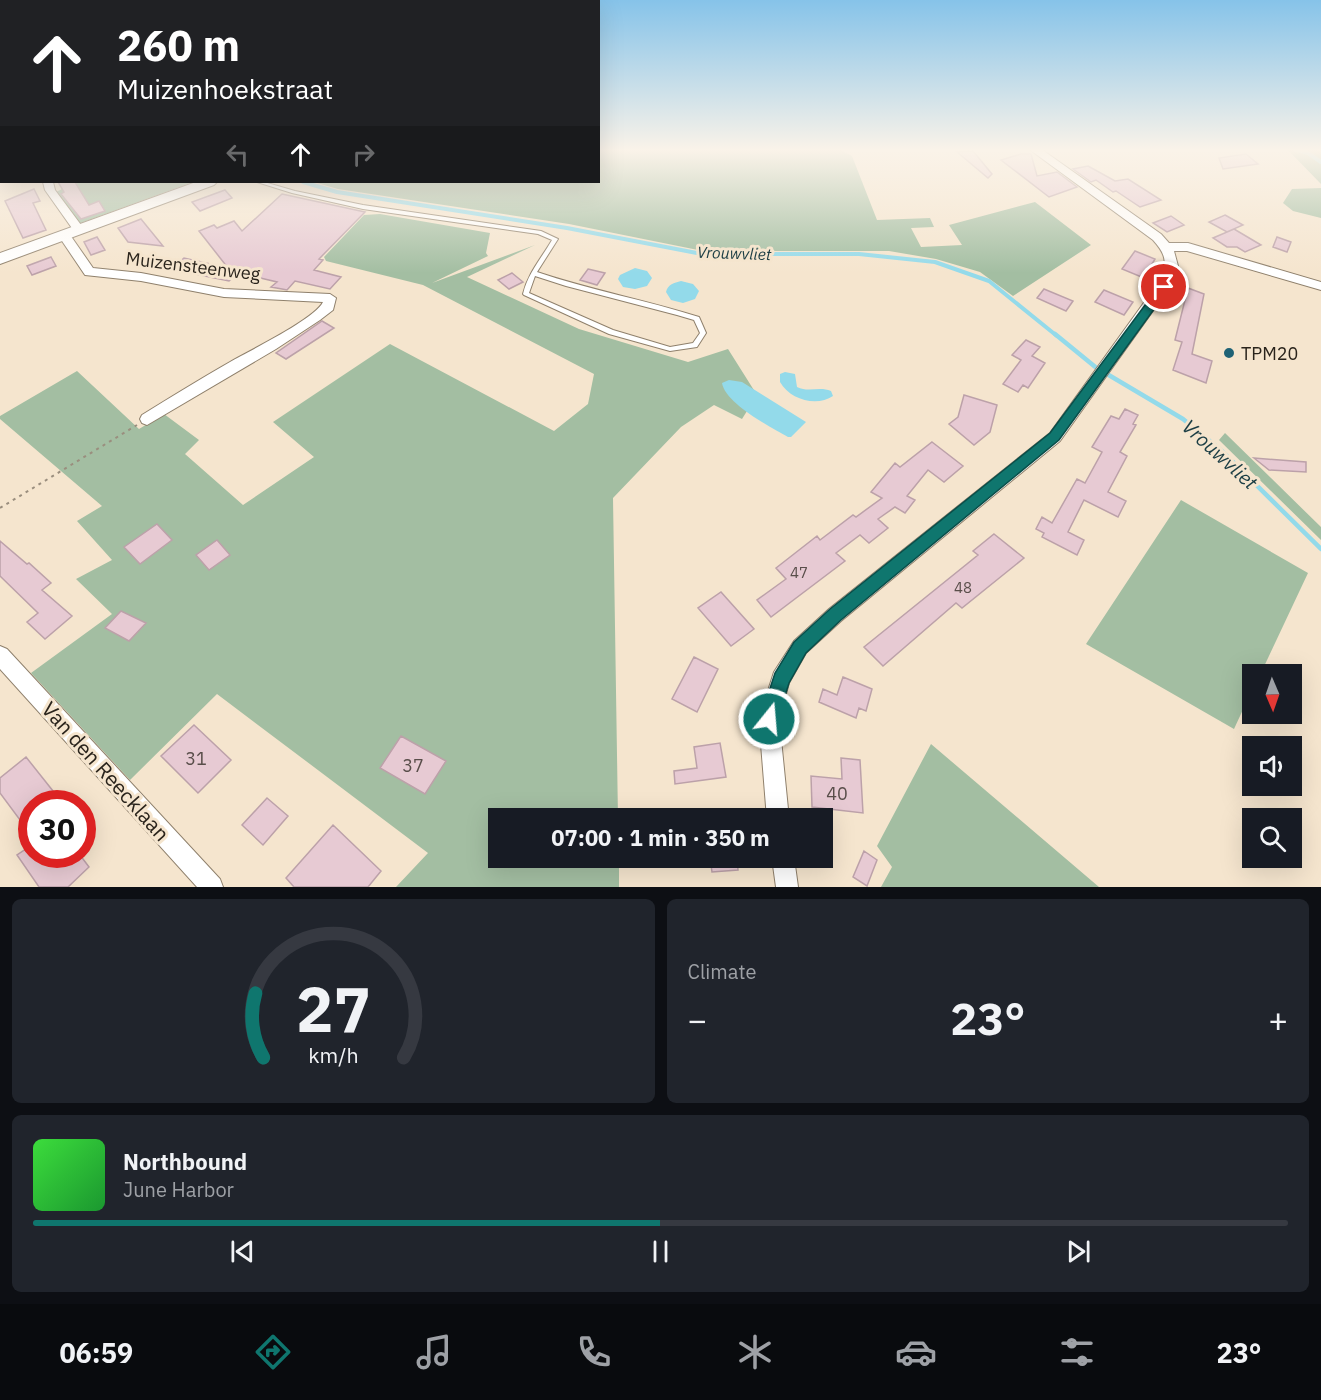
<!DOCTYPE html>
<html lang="en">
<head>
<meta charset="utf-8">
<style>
  :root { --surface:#171b24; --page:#20242c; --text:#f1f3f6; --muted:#9ea1a6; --line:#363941; --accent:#0f766e }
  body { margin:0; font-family:"IBM Plex Sans",sans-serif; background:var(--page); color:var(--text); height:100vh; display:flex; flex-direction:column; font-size:22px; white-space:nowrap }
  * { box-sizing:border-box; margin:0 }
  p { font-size:20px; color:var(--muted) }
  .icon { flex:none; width:33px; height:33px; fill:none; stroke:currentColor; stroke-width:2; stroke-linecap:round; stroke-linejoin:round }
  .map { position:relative; height:887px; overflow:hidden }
  .drawer { display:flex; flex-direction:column; gap:12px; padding:12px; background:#0d0f14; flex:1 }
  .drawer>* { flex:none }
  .guide { position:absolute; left:0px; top:0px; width:600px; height:183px; box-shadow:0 6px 24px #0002; background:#202124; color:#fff; overflow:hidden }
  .needle { width:39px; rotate:178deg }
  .fabs { position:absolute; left:1242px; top:664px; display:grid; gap:12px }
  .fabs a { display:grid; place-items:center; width:60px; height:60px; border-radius:0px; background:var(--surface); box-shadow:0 6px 24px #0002; font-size:30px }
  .speed { position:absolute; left:18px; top:790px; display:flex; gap:12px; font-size:30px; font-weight:700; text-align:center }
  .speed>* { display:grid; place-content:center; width:78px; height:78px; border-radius:50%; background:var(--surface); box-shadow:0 6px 24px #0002; line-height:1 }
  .speed .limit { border:9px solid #d22; background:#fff; color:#111 }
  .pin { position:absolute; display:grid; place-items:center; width:51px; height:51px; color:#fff; margin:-26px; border:3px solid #fff; border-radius:50%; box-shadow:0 2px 6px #0007 }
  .me { position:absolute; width:66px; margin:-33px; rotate:17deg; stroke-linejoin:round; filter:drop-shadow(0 0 4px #0008) }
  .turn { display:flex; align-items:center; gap:21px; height:126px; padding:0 18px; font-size:27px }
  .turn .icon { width:78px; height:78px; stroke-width:2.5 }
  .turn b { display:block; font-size:42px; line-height:51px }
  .lanes { display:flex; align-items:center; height:57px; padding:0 18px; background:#0003; justify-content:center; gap:30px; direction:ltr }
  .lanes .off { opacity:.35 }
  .big { font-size:45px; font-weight:700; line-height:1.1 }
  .drawer .card { flex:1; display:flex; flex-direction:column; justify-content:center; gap:9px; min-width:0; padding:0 21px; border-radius:9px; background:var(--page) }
  .drawer .dial { align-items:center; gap:0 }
  .dial svg { height:156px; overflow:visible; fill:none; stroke:var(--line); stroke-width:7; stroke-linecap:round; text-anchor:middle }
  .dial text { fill:var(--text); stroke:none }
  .song { display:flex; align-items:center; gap:18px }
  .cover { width:72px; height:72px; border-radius:9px; background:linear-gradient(135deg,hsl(120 70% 55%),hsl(130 70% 35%)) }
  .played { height:6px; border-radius:3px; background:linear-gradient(90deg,var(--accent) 50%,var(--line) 50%) }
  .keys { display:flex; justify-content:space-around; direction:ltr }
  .heat { display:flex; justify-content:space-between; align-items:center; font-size:33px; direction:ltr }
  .drawer .tiles { flex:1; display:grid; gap:12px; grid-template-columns:1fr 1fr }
  .card:last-child { grid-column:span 2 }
  .trip { position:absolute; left:488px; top:808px; width:345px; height:60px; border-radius:0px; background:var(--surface); box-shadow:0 6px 24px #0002; font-weight:700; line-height:60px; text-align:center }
  .menu { display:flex; height:96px; justify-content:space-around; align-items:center; background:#090b0e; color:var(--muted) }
  .menu .icon { width:42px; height:42px }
  .menu .selected { color:var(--accent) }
  .menu b { font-size:27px; color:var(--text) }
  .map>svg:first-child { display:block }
</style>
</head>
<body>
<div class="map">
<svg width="1321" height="887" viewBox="0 0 1321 887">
  <rect width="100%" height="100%" fill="#f5e5ce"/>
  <path fill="#a3bea2" d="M 599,149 L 839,149 L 852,156 L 877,220 L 930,218 L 934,227 L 911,228 L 921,247 L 962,245 L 949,225 L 1035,202 L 1091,245 L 1013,296 L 980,272 L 936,259 L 889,251 L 703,251 L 569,224 L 338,189 L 314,182 L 598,182 Z
    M 1321,149 L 1321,184 L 1288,150 Z
    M 58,182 L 193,182 L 78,224 L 56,192 L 62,189 Z
    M 1321,188 L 1321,218 L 1293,211 L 1283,203 L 1292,189 Z
    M 380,214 L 490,233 L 486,253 L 488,256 L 432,283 L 535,245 L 467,277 L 579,329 L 688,362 L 728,349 L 757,395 L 742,419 L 714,405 L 681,427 L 613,498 L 618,819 L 498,819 L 498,858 L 619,858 L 619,887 L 396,887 L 428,853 L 217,694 L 130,780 L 31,673 L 112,614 L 76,579 L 112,560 L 77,521 L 102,506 L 0,419 L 0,416 L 77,371 L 139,429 L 164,414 L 199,440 L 185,454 L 243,505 L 314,457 L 273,422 L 390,344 L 554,431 L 588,404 L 594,374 L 423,285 L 326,261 L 324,257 L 364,215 Z
    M 1225,433 L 1321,527 L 1321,540 L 1219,440 Z
    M 1181,500 L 1308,573 L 1260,675 L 1252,675 L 1252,690 L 1234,729 L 1086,644 Z
    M 931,744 L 1099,887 L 881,887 L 892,867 L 877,846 Z"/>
  <path fill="#93daea" d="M 635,268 L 647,271 L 652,278 L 647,286 L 635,289 L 623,287 L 618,279 L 620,275 Z
    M 681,281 L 693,284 L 699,291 L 695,299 L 683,303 L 671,300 L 666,292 C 668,284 674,283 681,281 Z
    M 785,372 L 795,374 L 797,387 C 809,393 819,386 831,391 L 833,396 C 817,407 790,400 780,382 L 780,374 Z
    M 729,380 L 742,382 L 806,422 L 791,437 L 788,437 C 770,427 725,403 722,383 Z"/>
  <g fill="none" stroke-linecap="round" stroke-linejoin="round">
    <path stroke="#93daea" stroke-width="4" d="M 1294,149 L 1308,153 L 1321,162
      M 303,182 L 337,192 L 567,228 L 702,254 L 859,254 L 935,262 L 989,281 L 1057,336"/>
    <path stroke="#93daea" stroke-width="4.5" d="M 1055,334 L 1099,370
      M 1107,374 L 1183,419 L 1223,452 L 1321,549"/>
  </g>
  <path fill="#e7cad3" stroke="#bca1a9" stroke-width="1.5" d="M 973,151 L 992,174 L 988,178 L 957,152 Z
    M 1021,154 L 1031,154 L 1037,176 L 1057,172 L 1077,187 L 1049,197 L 1001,160 Z
    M 1246,154 L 1258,164 L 1223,169 L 1219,158 Z
    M 1088,166 L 1115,181 L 1128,179 L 1161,200 L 1140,207 L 1116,191 L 1113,192 L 1096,180 L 1091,182 L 1073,169 Z
    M 58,182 L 75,182 L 89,205 L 99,201 L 105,211 L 81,219 L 61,194 L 64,192 Z
    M 34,189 L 40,201 L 33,203 L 46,230 L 23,238 L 5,201 Z
    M 225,190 L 232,198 L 200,211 L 192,202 Z
    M 282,194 L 365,212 L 319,259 L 323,260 L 314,270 L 341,277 L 330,289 L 295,281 L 287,290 L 282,289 L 271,287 L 277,282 L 239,273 L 229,281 L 171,269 L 184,258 L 228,268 L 199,231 L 214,225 L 217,228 L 234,221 L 242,231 Z
    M 1225,215 L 1243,225 L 1227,232 L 1209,222 Z
    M 1171,216 L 1184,225 L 1167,232 L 1153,223 Z
    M 141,219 L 163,246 L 128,242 L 118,228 Z
    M 1234,229 L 1261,245 L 1245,252 L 1237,247 L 1227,247 L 1213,238 Z
    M 97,237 L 105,250 L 91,255 L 84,242 Z
    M 1277,237 L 1291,242 L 1287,252 L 1273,247 Z
    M 1135,251 L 1155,259 L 1144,278 L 1122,269 Z
    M 51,257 L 56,266 L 32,275 L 27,266 Z
    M 588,269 L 605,273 L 597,285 L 580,280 Z
    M 512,273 L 523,282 L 509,289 L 498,280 Z
    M 1188,288 L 1204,294 L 1192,354 L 1212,361 L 1206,383 L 1173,370 L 1182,342 L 1175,340 Z
    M 1044,289 L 1073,301 L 1066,311 L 1037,298 Z
    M 1104,290 L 1133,302 L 1124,315 L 1095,302 Z
    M 322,321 L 334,328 L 286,359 L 276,353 Z
    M 1026,340 L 1040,347 L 1032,356 L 1045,363 L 1028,388 L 1023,385 L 1018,392 L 1003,384 L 1021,360 L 1012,355 Z
    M 964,395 L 997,405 L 990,432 L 974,445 L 949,424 L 958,417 Z
    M 1125,409 L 1138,415 L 1133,424 L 1136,425 L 1120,452 L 1127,456 L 1108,492 L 1126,501 L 1118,517 L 1084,500 L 1068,532 L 1084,540 L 1077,555 L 1042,537 L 1044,533 L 1036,529 L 1042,517 L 1052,523 L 1077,479 L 1085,483 L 1102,452 L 1092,447 L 1111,416 L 1119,419 Z
    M 932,442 L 963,466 L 944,482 L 928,470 L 907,496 L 915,500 L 905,513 L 895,507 L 878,519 L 888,528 L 869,543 L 860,535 L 836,553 L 845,561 L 771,617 L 757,600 L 786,579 L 776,568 L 817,536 L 820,540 L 853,515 L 856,517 L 882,498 L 871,492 L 895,463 L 900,467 Z
    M 1254,458 L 1306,462 L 1306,472 L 1269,470 Z
    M 157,524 L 172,540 L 140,564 L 124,547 Z
    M 994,534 L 1024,558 L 962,608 L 956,603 L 883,666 L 864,647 L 978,555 L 973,551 Z
    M 217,540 L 230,555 L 209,570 L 196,555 Z
    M 0,541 L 27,564 L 29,563 L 51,583 L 42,590 L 72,616 L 45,639 L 27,622 L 38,613 L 0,576 Z
    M 721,592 L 754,629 L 731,646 L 698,608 Z
    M 121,611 L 146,623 L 129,641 L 105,628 Z
    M 694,657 L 718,669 L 697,712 L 672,699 Z
    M 843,677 L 872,689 L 866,711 L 859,708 L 856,718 L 819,702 L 823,689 L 837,695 Z
    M 194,725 L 231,760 L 198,793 L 161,756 Z
    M 401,736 L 446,761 L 425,794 L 380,768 Z
    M 720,743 L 726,777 L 675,784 L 674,771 L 697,768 L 694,747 Z
    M 26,757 L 53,791 L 38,804 L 32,804 L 32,810 L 20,820 L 0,793 L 0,778 Z
    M 841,758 L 860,760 L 863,813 L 812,807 L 811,776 L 842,779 Z
    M 267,798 L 288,816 L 263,845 L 242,825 Z
    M 333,825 L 381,871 L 368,887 L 294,887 L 286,878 Z
    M 32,845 L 32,855 L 80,855 L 89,867 L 68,887 L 39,887 L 17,855 Z
    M 864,851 L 877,860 L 867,886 L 853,877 Z
    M 710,858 L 737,858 L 738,870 L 712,872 Z"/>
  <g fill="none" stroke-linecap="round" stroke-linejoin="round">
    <g stroke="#8f806c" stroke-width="2">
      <path id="lane" d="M 257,182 L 264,182 L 295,191 L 363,205 L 541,231 L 558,239 L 537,272 C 590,290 646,300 699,317 L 706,333 L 697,347 L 670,351 L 609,334 L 524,295 L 523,294 C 528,273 541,259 552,240 L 538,234 L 363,209 L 292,193 ZM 535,276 L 566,286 L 677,315 L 694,320 L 700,333 L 693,343 L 670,347 L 613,330 L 529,293 Z"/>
    </g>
    <g stroke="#8f806c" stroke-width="2">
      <path id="street" d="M 1029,149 L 1041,149 L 1161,234 L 1169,243 L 1188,243 L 1321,282 L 1321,290 L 1187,251 L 1174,251 L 1178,266 L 1170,287 L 1060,441 L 841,621 L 806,653 L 789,683 L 779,719 L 789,819 L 767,819 L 759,719 L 774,672 L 794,641 L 829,609 L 1050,433 L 1161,279 C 1168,262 1165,253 1153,240 Z
        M 43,182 L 53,182 L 55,190 L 84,229 L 82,231 L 74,231 L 45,190 Z
        M 64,231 L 68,232 L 93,268 L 141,273 L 224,289 L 330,294 L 336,298 L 333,310 L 320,320 L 276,349 L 147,425 L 142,423 L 140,419 L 142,415 C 171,397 200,379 230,362 C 249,351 315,319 323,302 L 224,297 L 141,281 L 85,275 L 58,235 Z
        M 0,646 L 7,649 L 220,879 L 223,887 L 197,887 L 0,669 Z
        M 772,858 L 794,858 L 798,887 L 776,887 Z"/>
    </g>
    <g stroke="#8f806c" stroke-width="2">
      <path id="secondary" d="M 196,182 L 217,182 L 214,185 L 0,264 L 0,253 Z"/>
    </g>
    <path stroke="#9a8e7e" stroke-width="2" stroke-dasharray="3 4.5" stroke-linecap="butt" d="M 0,508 L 137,425"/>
    <use href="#lane" fill="#fff" fill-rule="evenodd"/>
    <use href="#street" fill="#fff" fill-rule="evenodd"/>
    <use href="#secondary" fill="#fff" fill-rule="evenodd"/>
  </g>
  <linearGradient id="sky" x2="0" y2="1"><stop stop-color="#86c3e9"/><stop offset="0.55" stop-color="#faf3e9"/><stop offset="1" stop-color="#faf3e9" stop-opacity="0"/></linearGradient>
  <rect width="1321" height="273" fill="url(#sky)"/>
  <path fill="#0f766e" stroke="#0a4d48" stroke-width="1.5" d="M 1164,284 L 1168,285 L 1168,290 L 1059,440 L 841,620 L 806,653 L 789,683 L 776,725 L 769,728 L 763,725 L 760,719 L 775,673 L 794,642 L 830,609 L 1050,433 L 1160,285 Z"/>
  <circle fill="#1f6275" stroke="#f5e5ce" stroke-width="2" cx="1229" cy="353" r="6"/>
  <g text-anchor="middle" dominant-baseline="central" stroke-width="6" stroke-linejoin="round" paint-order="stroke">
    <g font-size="15" fill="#594e4a">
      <text x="799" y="572">47</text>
      <text x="963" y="587">48</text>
    </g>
    <g font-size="16" font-style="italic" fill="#1b3d44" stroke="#f5e5ce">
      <text transform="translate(734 253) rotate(2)">Vrouwvliet</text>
    </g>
    <g font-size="18" fill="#2a241c" stroke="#f5e5ce">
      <text transform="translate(193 266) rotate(7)">Muizensteenweg</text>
    </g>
    <g font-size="18" fill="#2a241c" stroke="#f5e5ce" text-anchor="start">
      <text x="1241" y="353">TPM20</text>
    </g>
    <g font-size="18" fill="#594e4a">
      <text x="196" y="758">31</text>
      <text x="413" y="765">37</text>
      <text x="837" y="793">40</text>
    </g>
    <g font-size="20" font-style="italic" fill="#1b3d44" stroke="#f5e5ce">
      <text transform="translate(1220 454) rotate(42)">Vrouwvliet</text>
    </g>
    <g font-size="21" fill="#2a241c" stroke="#f5e5ce">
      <text transform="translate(106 771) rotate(48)">Van den Reecklaan</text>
    </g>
  </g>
</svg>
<div class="fabs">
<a><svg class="needle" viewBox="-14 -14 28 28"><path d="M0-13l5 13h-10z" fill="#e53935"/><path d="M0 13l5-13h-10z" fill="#9ea1a6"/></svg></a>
<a><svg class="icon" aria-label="sound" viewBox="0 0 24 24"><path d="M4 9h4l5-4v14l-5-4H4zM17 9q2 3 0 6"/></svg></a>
<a><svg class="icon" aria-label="search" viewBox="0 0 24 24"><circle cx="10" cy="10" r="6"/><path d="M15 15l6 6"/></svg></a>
</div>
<div class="speed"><div class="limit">30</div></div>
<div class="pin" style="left:1164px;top:287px;background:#d93025"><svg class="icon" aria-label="arrive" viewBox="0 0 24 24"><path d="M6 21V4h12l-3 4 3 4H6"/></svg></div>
<svg class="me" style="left:769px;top:719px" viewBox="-20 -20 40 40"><circle r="17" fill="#0f766e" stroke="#fff" stroke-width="3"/><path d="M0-11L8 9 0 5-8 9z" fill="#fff"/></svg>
<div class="trip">07:00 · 1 min · 350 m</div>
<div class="guide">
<div class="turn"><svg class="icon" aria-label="ahead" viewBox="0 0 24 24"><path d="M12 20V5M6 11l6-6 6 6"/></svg><div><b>260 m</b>Muizenhoekstraat</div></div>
<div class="lanes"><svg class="icon off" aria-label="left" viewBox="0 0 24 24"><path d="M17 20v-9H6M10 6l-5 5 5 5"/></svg><svg class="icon" aria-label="ahead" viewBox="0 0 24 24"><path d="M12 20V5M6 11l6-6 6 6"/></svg><svg class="icon off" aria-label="right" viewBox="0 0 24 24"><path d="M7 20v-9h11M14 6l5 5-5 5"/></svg></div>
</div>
</div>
<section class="drawer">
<div class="tiles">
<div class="card dial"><svg viewBox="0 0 100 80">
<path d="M14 69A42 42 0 1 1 86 69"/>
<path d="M14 69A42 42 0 0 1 10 36" stroke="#0f766e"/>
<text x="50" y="56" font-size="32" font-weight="700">27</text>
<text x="50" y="72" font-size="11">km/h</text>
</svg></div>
<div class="card"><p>Climate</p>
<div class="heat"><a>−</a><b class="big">23°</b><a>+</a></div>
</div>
<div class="card">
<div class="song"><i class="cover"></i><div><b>Northbound</b><p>June Harbor</p></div></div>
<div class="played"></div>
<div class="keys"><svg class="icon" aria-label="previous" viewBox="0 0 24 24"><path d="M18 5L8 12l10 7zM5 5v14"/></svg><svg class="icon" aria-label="pause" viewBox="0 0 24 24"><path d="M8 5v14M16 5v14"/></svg><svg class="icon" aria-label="next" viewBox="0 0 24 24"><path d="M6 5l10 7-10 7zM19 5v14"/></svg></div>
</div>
</div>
</section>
<nav class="menu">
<b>06:59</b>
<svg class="icon selected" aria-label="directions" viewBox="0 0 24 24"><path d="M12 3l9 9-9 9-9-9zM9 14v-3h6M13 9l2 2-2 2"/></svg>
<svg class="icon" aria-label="music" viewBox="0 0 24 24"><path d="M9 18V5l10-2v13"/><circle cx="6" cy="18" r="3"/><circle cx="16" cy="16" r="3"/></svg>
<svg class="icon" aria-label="phone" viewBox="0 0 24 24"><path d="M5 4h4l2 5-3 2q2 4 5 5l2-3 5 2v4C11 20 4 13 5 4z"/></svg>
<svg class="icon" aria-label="climate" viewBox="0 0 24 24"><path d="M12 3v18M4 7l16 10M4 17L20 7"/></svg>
<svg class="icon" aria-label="car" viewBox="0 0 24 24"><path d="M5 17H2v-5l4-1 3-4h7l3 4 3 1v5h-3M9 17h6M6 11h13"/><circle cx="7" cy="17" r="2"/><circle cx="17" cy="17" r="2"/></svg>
<svg class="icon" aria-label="filters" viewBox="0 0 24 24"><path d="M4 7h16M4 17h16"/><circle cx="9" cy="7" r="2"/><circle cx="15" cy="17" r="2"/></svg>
<b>23°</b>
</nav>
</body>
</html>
